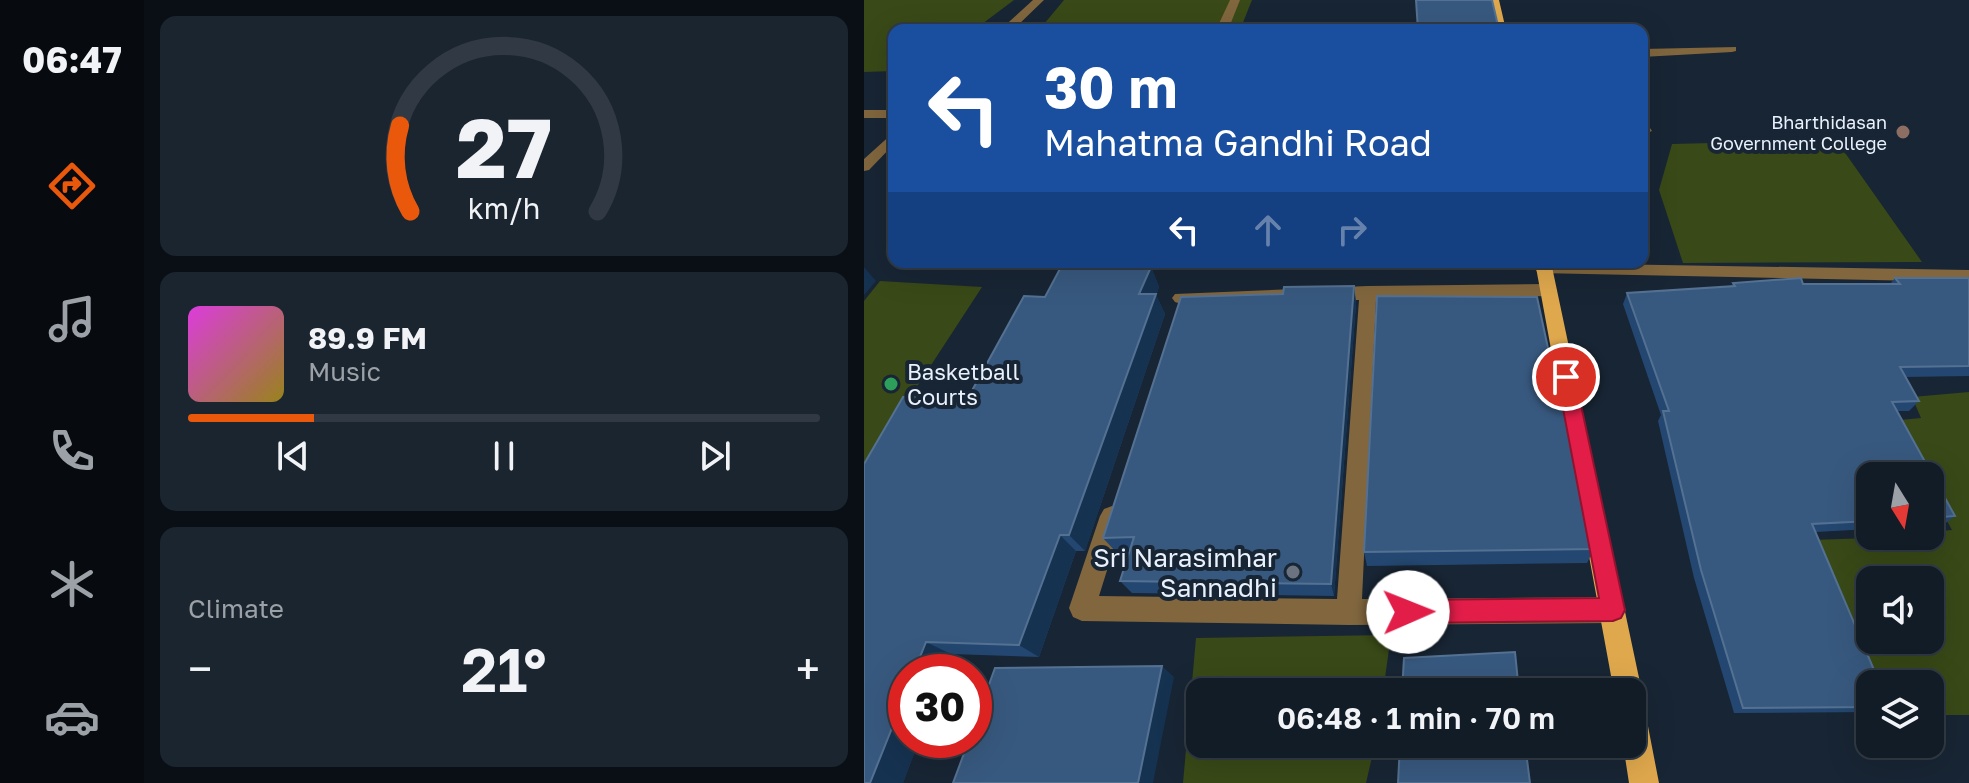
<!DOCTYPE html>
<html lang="en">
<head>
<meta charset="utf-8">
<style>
  :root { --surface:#121c27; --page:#1b252f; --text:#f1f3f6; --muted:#9ca1a7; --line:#313a44; --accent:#ea580c }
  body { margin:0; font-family:"Golos Text",sans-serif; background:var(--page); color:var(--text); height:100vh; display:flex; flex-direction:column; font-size:30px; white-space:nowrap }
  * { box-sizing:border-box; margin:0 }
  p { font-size:26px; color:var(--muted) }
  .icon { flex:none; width:44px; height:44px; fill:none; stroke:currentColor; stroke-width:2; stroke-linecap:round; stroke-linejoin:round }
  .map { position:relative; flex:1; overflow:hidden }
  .panel { display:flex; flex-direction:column; gap:16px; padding:16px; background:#0a0f15; width:720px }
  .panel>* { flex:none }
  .hud { position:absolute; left:24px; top:24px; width:760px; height:244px; border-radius:16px; box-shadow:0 8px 32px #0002,0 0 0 2px var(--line); background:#1a4fa0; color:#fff; overflow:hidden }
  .needle { width:52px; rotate:169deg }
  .tools { position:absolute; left:992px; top:462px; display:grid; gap:16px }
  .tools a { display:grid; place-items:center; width:88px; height:88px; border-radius:16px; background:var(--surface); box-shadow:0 8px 32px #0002,0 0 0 2px var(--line); font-size:40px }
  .speed { position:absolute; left:24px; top:654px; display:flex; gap:16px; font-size:40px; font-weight:700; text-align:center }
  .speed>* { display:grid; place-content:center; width:104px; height:104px; border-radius:50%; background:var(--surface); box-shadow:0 8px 32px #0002,0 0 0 2px var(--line); line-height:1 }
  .speed .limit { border:12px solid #d22; background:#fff; color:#111 }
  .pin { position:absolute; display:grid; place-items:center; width:68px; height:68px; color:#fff; margin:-34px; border:4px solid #fff; border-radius:50%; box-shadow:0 2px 8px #0007 }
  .me { position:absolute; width:88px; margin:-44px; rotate:89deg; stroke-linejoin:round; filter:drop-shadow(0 0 6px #0008) }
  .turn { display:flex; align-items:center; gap:28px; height:168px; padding:0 24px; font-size:36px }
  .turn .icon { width:104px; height:104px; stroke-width:2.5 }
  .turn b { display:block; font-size:56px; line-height:68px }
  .lanes { display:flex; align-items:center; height:76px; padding:0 24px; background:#0003; justify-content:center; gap:40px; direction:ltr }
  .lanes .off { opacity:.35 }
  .big { font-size:60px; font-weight:600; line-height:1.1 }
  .panel .card { flex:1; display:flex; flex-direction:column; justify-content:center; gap:12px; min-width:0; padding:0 28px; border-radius:16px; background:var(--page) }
  .panel .dial { align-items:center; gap:0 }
  .dial svg { height:208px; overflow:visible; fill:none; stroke:var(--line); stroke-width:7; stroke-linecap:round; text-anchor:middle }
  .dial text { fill:var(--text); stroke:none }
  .song { display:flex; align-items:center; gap:24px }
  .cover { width:96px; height:96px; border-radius:12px; background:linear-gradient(135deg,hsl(300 70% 55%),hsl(50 70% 35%)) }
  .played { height:8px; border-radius:4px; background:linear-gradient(90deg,var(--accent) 20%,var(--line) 20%) }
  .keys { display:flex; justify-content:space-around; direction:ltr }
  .heat { display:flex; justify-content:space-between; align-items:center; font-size:44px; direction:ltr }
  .trip { position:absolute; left:322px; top:678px; width:460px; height:80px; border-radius:16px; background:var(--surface); box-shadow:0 8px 32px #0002,0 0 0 2px var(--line); font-weight:600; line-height:80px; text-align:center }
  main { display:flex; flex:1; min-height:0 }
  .tab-bar { display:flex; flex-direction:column; width:144px; justify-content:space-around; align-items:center; background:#070b10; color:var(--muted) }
  .tab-bar .icon { width:56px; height:56px }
  .tab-bar .on { color:var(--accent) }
  .tab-bar b { font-size:36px; color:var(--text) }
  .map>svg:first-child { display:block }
</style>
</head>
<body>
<main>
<nav class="tab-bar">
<b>06:47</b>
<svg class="icon on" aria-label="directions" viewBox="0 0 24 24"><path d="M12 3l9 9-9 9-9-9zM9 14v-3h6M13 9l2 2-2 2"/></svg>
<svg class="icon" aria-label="music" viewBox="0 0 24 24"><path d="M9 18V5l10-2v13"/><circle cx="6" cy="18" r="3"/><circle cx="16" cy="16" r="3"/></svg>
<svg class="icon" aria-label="phone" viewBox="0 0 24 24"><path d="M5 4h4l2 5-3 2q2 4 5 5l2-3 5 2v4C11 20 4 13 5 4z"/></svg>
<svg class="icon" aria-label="climate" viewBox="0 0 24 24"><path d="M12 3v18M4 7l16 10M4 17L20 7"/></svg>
<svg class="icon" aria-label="car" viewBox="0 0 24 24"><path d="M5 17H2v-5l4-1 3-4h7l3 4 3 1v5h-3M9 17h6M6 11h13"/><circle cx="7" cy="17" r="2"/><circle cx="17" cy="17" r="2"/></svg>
</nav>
<section class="panel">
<div class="card dial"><svg viewBox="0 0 100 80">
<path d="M14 69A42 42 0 1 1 86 69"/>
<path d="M14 69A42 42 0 0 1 10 36" stroke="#ea580c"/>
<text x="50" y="56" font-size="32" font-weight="700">27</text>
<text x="50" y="72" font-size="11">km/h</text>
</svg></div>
<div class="card">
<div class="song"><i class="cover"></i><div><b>89.9 FM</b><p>Music</p></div></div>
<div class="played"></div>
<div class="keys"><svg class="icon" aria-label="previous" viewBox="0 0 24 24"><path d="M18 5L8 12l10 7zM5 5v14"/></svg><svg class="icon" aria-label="pause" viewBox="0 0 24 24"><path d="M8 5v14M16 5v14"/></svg><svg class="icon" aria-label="next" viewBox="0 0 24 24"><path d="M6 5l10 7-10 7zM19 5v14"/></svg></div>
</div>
<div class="card"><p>Climate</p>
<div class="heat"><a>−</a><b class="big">21°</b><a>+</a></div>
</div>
</section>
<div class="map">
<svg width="1105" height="783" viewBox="0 0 1105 783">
  <rect width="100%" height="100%" fill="#182534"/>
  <path fill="#394917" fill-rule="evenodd" d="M 0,0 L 150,0 L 110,30 L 30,30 L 30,71 L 0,72 Z
    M 200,0 L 388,0 L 376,30 L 175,30 Z
    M 972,140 L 1058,262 L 819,263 L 795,190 L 808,144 Z
    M 16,281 L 118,287 L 0,468 L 0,301 Z
    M 1105,392 L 1105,715 L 1066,715 L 1066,684 L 1006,684 L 947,540 L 1066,536 L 1066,532 L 1088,530 L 1066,491 L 1066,476 L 1026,421 L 1057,418 L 1048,397 ZM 1006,580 L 1066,580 L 1066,640 L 1006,640 Z
    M 527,635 L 519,692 L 336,692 L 336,744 L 511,744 L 502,783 L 319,783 L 332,638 Z"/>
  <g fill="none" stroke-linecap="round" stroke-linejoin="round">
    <path fill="#81663e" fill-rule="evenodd" d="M 169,0 L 180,0 L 149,30 L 136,30 Z
      M 366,0 L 376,0 L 364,30 L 352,30 Z
      M 872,47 L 872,51 L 868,52 L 778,57 L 778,49 Z
      M 0,110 L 30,110 L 30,118 L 0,118 Z
      M 778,127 L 786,128 L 788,131 L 778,135 Z
      M 30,132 L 30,144 L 5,170 L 0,171 L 0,159 Z
      M 680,263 L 1105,270 L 1105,282 L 674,273 L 671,269 L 674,265 Z
      M 684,284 L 693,290 L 684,296 L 512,300 L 498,599 L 749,597 L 758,601 L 762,610 L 758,619 L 749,623 L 485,625 L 218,621 L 209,617 L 205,608 L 236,516 L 240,509 L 248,506 L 256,509 L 260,516 L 235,596 L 473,599 L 495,300 L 317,304 L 311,302 L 308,298 L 311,294 L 504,286 Z"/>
    <path fill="#dfa84d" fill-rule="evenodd" d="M 625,0 L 635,0 L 642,30 L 630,30 Z
      M 671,262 L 687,262 L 778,692 L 770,703 L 778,706 L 782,716 L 795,783 L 765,783 L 759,744 L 768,744 L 768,692 L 750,692 Z"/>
  </g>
  <path fill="#234770" d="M 198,265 L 287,267 L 295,287 L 292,295 L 301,314 L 221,551 L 212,551 L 175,657 L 87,654 L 80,672 L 42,672 L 42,740 L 55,740 L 39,783 L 0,783 L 0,464 L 39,397 L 105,396 L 160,296 L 181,297 Z
    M 1031,278 L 1105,278 L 1105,376 L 1041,377 L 1055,401 L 1045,411 L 1033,411 L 1091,516 L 1079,525 L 1066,526 L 1066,476 L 1006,476 L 1006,529 L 952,532 L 1006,684 L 1006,712 L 870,713 L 830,578 L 794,421 L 797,415 L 759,304 L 763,293 L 867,286 L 869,283 L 939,284 L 1026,284 Z
    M 490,286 L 492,303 L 470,596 L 268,593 L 256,581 L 266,551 L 251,551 L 239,538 L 419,294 Z
    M 730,549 L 723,563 L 503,566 L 500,552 Z"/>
  <path fill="#163251" d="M 0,267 L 12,281 L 0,295 Z
    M 287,267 L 295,287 L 292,295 L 301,314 L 221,551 L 205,535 L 275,294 Z
    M 490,286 L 492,303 L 470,596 L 467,584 Z
    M 196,535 L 212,551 L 175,657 L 155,645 Z
    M 62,642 L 87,654 L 80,672 L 50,672 Z
    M 298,666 L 310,677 L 289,783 L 274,783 Z
    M 42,693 L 42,740 L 55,740 L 39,783 L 6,783 Z"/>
  <path fill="#38597f" stroke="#547192" stroke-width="2" d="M 552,0 L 628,0 L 635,30 L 554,30 Z
    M 198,265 L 287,267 L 275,294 L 292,294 L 205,535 L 196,535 L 155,645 L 62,642 L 50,672 L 42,672 L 42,693 L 6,783 L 0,783 L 0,464 L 39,397 L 105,396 L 160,296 L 181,297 Z
    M 937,278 L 939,284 L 1036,284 L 1031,278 L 1105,278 L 1105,366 L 1036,367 L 1055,401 L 1028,402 L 1091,516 L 1066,518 L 1066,476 L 1006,476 L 1006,521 L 948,524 L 1016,684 L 1006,684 L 1006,707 L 879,708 L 837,570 L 799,411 L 805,411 L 763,293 L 871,286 L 869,283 Z
    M 490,286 L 467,584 L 256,581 L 270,537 L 239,538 L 317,297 L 419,294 L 420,287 Z
    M 513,296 L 673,297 L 690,376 L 697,376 L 730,549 L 500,552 Z
    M 651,652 L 655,692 L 538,692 L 540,658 Z
    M 298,666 L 274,783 L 89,783 L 105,740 L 110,740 L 110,726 L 131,668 Z
    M 536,744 L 661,744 L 666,783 L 534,783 Z"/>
  <path fill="#e11d48" stroke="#92132f" stroke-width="2" d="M 702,370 L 711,377 L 761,610 L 757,618 L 749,621 L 544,623 L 536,620 L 532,612 L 536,604 L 544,600 L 735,598 L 693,377 Z"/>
  <circle fill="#8d6e63" stroke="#182534" stroke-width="3" cx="1039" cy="132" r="8"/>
  <circle fill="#2e9e5b" stroke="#182534" stroke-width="3" cx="27" cy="384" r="8"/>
  <circle fill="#6b7280" stroke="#182534" stroke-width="3" cx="429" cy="572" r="8"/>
  <g text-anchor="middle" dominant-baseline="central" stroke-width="8" stroke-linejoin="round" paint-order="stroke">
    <g font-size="18" fill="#e9f1fc" stroke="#182534" text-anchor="end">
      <text x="1023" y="122">Bharthidasan<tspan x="1023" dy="21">Government College</tspan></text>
    </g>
    <g font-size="22" fill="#e9f1fc" stroke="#182534" text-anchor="start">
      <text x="43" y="371">Basketball<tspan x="43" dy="25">Courts</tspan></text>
    </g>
    <g font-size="26" fill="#e9f1fc" stroke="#182534" text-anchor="end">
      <text x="413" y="557">Sri Narasimhar<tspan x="413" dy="30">Sannadhi</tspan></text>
    </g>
  </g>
</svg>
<div class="tools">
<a><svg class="needle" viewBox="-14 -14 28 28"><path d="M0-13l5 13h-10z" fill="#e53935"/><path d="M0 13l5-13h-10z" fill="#9ca1a7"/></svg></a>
<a><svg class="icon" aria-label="sound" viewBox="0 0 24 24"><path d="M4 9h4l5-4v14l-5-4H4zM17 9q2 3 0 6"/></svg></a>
<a><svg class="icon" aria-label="layers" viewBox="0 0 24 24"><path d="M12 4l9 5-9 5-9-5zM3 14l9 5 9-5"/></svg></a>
</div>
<div class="speed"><div class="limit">30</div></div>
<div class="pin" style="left:702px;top:377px;background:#d93025"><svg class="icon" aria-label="arrive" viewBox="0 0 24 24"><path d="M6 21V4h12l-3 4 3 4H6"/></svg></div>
<svg class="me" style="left:544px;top:612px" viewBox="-20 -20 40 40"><circle r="19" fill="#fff"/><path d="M0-13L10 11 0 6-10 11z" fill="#e11d48"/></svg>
<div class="trip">06:48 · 1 min · 70 m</div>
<div class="hud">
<div class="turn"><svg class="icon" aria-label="left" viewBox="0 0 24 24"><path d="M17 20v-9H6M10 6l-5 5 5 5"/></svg><div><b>30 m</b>Mahatma Gandhi Road</div></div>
<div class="lanes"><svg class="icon" aria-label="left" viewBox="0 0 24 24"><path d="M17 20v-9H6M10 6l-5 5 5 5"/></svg><svg class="icon off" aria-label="ahead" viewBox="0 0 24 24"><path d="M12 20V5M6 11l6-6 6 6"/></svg><svg class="icon off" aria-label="right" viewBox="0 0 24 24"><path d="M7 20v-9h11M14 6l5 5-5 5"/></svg></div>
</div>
</div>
</main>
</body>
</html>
